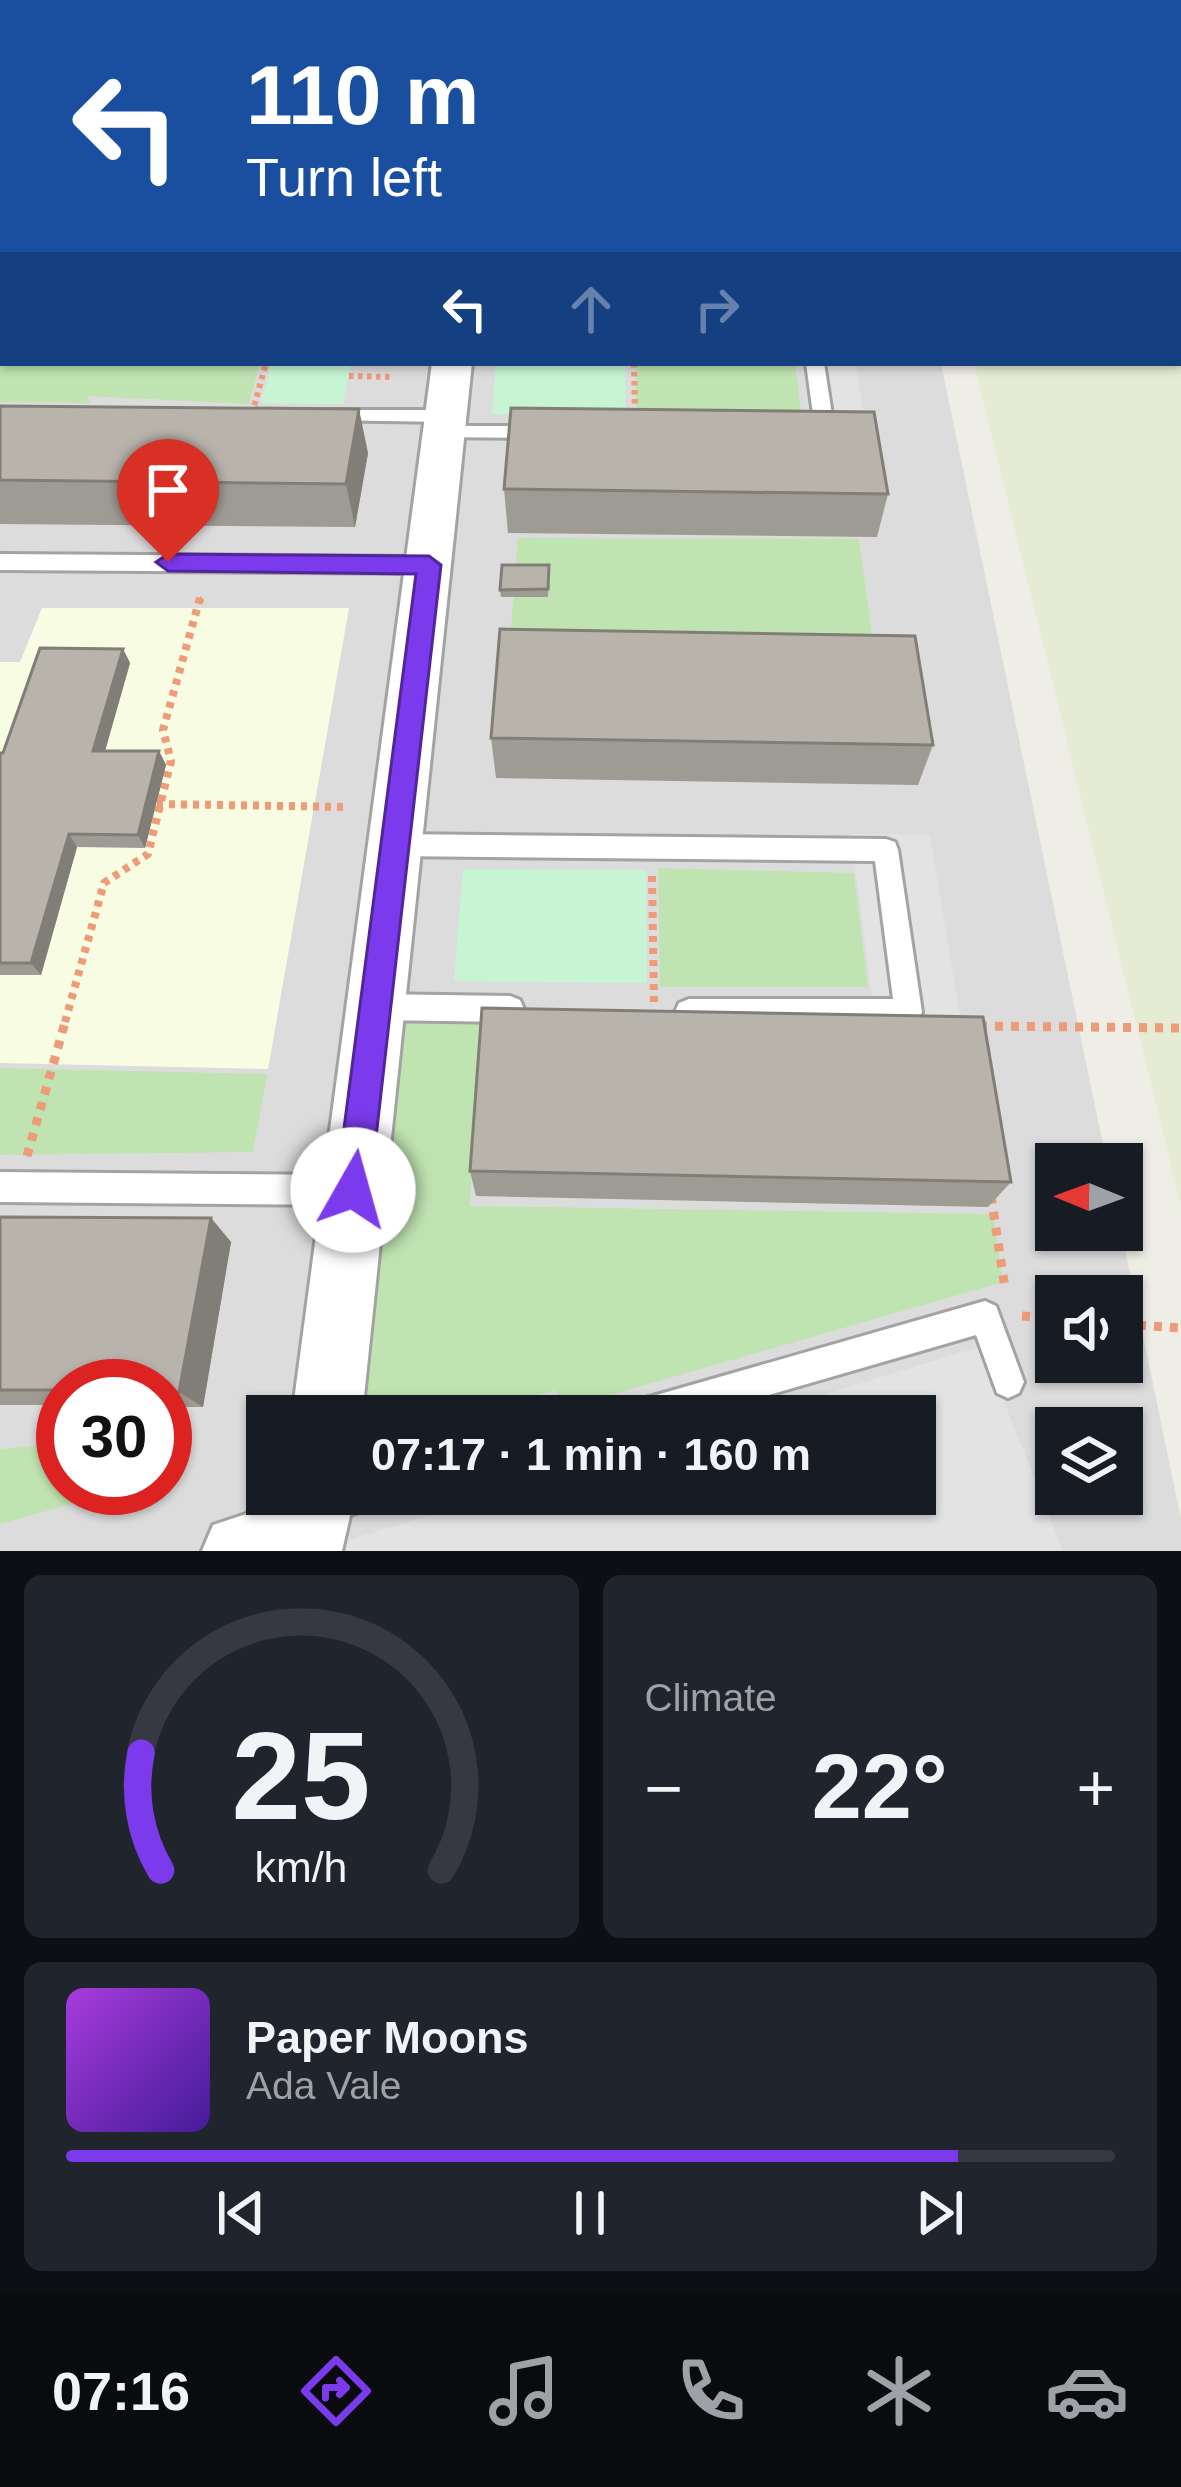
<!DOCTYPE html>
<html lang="en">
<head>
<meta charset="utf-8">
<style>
  :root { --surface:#171b24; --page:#20242c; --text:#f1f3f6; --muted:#9ea1a6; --line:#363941; --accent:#7c3aed }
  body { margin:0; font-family:Arial,sans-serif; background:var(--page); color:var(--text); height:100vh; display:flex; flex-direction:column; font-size:45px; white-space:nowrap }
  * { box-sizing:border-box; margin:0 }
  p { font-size:39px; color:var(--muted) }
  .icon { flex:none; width:66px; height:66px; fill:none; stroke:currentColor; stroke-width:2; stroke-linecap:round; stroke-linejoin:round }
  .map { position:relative; height:1551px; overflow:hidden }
  .side { display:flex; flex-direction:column; gap:24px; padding:24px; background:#0d0f14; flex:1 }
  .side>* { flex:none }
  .banner { position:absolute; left:0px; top:0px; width:1182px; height:366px; box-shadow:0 3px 9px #0004; background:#1a4fa0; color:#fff; overflow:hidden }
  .needle { width:78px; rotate:271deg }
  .tools { position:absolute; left:1035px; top:1143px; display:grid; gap:24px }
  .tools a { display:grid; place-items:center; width:108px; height:108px; border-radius:0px; background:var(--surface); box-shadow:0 3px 9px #0004; font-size:60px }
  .speed { position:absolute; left:36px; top:1359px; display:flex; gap:24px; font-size:60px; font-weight:700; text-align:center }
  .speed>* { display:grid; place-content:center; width:156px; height:156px; border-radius:50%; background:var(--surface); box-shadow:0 3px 9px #0004; line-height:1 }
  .speed .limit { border:18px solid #d22; background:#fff; color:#111 }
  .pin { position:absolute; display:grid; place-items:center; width:102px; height:102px; color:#fff; margin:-123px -51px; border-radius:50% 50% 50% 0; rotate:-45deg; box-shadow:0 0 12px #0007 }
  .pin .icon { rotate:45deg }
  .me { position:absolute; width:132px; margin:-66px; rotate:7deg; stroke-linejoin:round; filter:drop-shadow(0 0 9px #0008) }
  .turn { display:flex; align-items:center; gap:42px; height:252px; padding:0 48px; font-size:54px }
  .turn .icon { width:156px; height:156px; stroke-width:2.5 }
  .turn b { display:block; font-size:84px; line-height:102px }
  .lanes { display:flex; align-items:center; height:114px; padding:0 48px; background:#0003; justify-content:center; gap:60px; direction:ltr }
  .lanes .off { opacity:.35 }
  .big { font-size:90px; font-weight:600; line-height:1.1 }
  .side .tile { flex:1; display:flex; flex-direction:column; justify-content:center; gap:18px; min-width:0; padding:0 42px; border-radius:18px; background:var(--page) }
  .side .dial { align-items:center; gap:0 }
  .dial svg { height:312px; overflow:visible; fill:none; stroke:var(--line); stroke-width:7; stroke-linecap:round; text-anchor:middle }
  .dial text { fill:var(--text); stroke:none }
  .song { display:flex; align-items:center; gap:36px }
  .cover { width:144px; height:144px; border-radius:18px; background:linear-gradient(135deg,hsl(280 70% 55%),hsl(260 70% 35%)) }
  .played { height:12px; border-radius:6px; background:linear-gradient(90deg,var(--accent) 85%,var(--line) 85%) }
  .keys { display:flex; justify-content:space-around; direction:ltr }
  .heat { display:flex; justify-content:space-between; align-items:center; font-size:66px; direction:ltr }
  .side .tiles { flex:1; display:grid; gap:24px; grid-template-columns:1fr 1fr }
  .tile:last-child { grid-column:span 2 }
  .trip { position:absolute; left:246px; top:1395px; width:690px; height:120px; border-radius:0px; background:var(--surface); box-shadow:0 3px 9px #0004; font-weight:600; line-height:120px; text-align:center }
  .tab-bar { display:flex; height:192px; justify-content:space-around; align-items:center; background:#090b0e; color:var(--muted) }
  .tab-bar .icon { width:84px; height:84px }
  .tab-bar .current { color:var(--accent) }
  .tab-bar b { font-size:54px; color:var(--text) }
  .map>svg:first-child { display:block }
</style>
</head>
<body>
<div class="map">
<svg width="1181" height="1551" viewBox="0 0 1181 1551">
  <rect width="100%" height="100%" fill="#efeee6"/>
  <path fill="#dddcdc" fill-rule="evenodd" d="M 0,139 L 3,363 L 941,363 L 1107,1164 L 1056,1164 L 1056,1230 L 1121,1230 L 1181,1519 L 1181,1551 L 0,1551 ZM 1056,1296 L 1122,1296 L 1122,1362 L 1056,1362 ZM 63,1386 L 165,1386 L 165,1488 L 63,1488 ZM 267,1416 L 915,1416 L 915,1494 L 267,1494 ZM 1056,1428 L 1122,1428 L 1122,1494 L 1056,1494 Z"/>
  <path fill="#f7fce2" d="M 42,608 L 349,608 L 268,1069 L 0,1063 L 0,662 L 20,662 Z"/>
  <path fill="#e5ecd3" d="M 0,0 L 526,0 L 3,3 L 3,118 Z
    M 543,0 L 1181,0 L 1181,158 L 1179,3 Z
    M 1181,238 L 1181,1207 L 974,363 L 1179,363 Z"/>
  <path fill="#c0e4b1" d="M 0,345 L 3,363 L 260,363 L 249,404 L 87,396 L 90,403 L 0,402 Z
    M 636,363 L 795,363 L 802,417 L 637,421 Z
    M 518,538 L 859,539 L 873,643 L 510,642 Z
    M 658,868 L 854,873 L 868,987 L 660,987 Z
    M 481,1018 L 470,1206 L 993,1214 L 1003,1282 L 562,1409 L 556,1390 L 464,1416 L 351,1416 L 402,1023 Z
    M 0,1068 L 267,1074 L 253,1152 L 0,1155 Z
    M 63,1444 L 63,1488 L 129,1488 L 0,1524 L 0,1449 Z"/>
  <path fill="#c7f5d4" d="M 271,363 L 351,363 L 343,404 L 261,403 Z
    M 496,363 L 625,363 L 626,414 L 492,414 Z
    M 463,869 L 646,870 L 647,983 L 454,981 Z"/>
  <path fill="#e3e3e3" d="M 803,363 L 855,363 L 868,439 L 812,439 Z
    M 851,834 L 930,835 L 961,1022 L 875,1021 Z
    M 982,1346 L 1063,1551 L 313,1551 L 499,1494 L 915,1494 L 915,1416 L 754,1416 Z"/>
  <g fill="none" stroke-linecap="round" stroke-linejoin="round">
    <g stroke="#a3a3a3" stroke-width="6">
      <path id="service" d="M 0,326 L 3,326 L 3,338 L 0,338 Z
        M 806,363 L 824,363 L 835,434 L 832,439 L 818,440 L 808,434 L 815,429 Z
        M 328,410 L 445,410 L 455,416 L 445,422 L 321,420 L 321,412 Z
        M 443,426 L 537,426 L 547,432 L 537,438 L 436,437 L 436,427 Z
        M 0,554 L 429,557 L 440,565 L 429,573 L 0,570 Z
        M 394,834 L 886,839 L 895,842 L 898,850 L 922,1012 L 918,1021 L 908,1025 L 689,1025 L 679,1021 L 675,1012 L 679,1003 L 689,999 L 893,999 L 875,861 L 394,856 L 385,853 L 382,845 L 385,837 Z
        M 375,994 L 510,996 L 520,1000 L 524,1009 L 520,1018 L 510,1022 L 375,1020 L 365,1016 L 361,1007 L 365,998 Z
        M 0,1172 L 352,1175 L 362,1180 L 367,1190 L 362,1200 L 352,1205 L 0,1202 Z
        M 985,1301 L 996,1306 L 1024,1382 L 1019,1393 L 1008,1398 L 997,1393 L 976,1335 L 696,1416 L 623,1416 L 627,1404 L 639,1400 Z
        M 313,1494 L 383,1494 L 378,1506 L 325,1523 L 313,1518 L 308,1506 Z"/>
    </g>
    <g stroke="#a3a3a3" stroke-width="6">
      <path id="minor" d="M 432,363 L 472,363 L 362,1416 L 292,1416 Z
        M 283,1494 L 355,1494 L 342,1551 L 202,1551 L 213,1525 L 282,1502 Z"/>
    </g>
    <path stroke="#ee9b78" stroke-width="6" stroke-dasharray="4.5 4.5" stroke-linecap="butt" d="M 634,363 L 635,419
      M 349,376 L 392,377
      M 252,414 L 266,363
      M 199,601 L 206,597"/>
    <path stroke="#ee9b78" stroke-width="8" stroke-dasharray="6 6" stroke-linecap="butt" d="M 157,804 L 348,807
      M 652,876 L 654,1005
      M 65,1022 L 104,883 L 148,854 L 171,761 L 163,730 L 200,598"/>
    <path stroke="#ee9b78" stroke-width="9" stroke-dasharray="8 8" stroke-linecap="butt" d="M 979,1026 L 1181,1028
      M 27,1156 L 66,1019
      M 991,1196 L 1005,1288
      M 1022,1316 L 1056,1318
      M 1122,1324 L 1181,1328"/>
    <use href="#service" fill="#fff" fill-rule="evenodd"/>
    <use href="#minor" fill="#fff" fill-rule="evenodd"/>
  </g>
  <path fill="#9e9b94" d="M 0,210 L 3,210 L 3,308 L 0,308 Z
    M 0,406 L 368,453 L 355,527 L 0,524 Z
    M 504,489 L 888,494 L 877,537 L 508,533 Z
    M 549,565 L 548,597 L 501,597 L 500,590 Z
    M 123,649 L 130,663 L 105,751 L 159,751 L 166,765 L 145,848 L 77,847 L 41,975 L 0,975 L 0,753 L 3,753 Z
    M 491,738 L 933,745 L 918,785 L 496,778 Z
    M 470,1171 L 1011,1182 L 988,1207 L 476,1196 Z
    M 0,1217 L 211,1218 L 231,1242 L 203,1407 L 165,1407 L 165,1386 L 63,1386 L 63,1405 L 0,1405 Z"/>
  <path fill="#817e78" d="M 359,409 L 368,453 L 355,527 L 346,484 Z
    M 123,649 L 130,663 L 101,765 L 93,751 Z
    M 159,751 L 166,765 L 145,848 L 138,835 Z
    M 69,834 L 77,847 L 41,975 L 31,963 Z
    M 211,1218 L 231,1242 L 203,1407 L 179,1392 Z"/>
  <path fill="#b8b4ac" stroke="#817e78" stroke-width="3" d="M 0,210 L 3,210 L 3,264 L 0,264 Z
    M 0,406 L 359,409 L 346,484 L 0,480 Z
    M 511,408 L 874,412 L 888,494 L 504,489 Z
    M 502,565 L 549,565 L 548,589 L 500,590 Z
    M 500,629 L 915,636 L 933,745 L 491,738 Z
    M 40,648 L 123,649 L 93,751 L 159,751 L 138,835 L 69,834 L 31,963 L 0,963 L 0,753 L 3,753 Z
    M 482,1008 L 983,1017 L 1011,1182 L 470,1171 Z
    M 0,1217 L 211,1218 L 179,1392 L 165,1392 L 165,1386 L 63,1386 L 63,1390 L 0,1390 Z"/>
  <path fill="#7c3aed" stroke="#51269a" stroke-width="3" d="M 168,554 L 429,556 L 441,565 L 370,1190 L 365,1202 L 353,1207 L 341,1202 L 336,1190 L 416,574 L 168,571 L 156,562 Z"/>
</svg>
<div class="tools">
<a><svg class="needle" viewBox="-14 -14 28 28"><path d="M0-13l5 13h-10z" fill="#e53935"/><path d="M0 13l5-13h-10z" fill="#9ea1a6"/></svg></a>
<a><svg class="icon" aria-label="sound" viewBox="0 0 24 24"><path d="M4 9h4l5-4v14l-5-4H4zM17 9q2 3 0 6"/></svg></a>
<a><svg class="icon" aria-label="layers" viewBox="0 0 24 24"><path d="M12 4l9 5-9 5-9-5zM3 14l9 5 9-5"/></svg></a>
</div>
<div class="speed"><div class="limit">30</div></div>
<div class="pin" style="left:168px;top:562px;background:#d93025"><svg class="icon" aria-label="arrive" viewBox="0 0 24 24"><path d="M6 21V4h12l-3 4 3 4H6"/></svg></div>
<svg class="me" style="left:353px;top:1190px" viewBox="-20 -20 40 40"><circle r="19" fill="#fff"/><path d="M0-13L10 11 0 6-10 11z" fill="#7c3aed"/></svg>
<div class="trip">07:17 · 1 min · 160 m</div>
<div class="banner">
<div class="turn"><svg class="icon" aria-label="left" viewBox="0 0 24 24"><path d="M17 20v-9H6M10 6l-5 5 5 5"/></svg><div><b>110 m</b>Turn left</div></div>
<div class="lanes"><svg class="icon" aria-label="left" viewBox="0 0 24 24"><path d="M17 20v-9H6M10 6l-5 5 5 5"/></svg><svg class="icon off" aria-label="ahead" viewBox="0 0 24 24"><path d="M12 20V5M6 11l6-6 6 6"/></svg><svg class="icon off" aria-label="right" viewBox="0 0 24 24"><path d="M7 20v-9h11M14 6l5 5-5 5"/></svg></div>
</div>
</div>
<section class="side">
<div class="tiles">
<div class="tile dial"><svg viewBox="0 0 100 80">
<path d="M14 69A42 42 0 1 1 86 69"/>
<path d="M14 69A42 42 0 0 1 9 39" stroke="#7c3aed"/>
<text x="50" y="56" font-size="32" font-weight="700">25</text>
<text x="50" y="72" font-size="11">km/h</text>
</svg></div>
<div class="tile"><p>Climate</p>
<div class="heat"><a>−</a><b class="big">22°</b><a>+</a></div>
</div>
<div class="tile">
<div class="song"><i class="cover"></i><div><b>Paper Moons</b><p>Ada Vale</p></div></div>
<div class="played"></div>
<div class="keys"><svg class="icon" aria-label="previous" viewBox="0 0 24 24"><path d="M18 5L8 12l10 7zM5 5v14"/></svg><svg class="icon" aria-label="pause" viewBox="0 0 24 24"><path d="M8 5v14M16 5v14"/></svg><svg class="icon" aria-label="next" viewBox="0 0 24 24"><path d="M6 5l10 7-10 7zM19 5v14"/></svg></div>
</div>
</div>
</section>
<nav class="tab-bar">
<b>07:16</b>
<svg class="icon current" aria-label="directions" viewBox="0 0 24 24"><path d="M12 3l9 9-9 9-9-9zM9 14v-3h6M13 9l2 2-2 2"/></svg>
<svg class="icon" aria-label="music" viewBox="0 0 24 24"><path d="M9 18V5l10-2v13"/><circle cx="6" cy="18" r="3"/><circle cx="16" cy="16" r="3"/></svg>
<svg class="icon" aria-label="phone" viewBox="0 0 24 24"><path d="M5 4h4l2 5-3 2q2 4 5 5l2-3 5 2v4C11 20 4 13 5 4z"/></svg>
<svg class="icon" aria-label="climate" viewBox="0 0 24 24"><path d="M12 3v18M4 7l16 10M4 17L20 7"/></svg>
<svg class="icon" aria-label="car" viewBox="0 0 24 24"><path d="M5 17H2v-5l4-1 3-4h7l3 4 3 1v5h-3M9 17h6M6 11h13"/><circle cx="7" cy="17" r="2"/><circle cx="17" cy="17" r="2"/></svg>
</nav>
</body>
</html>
